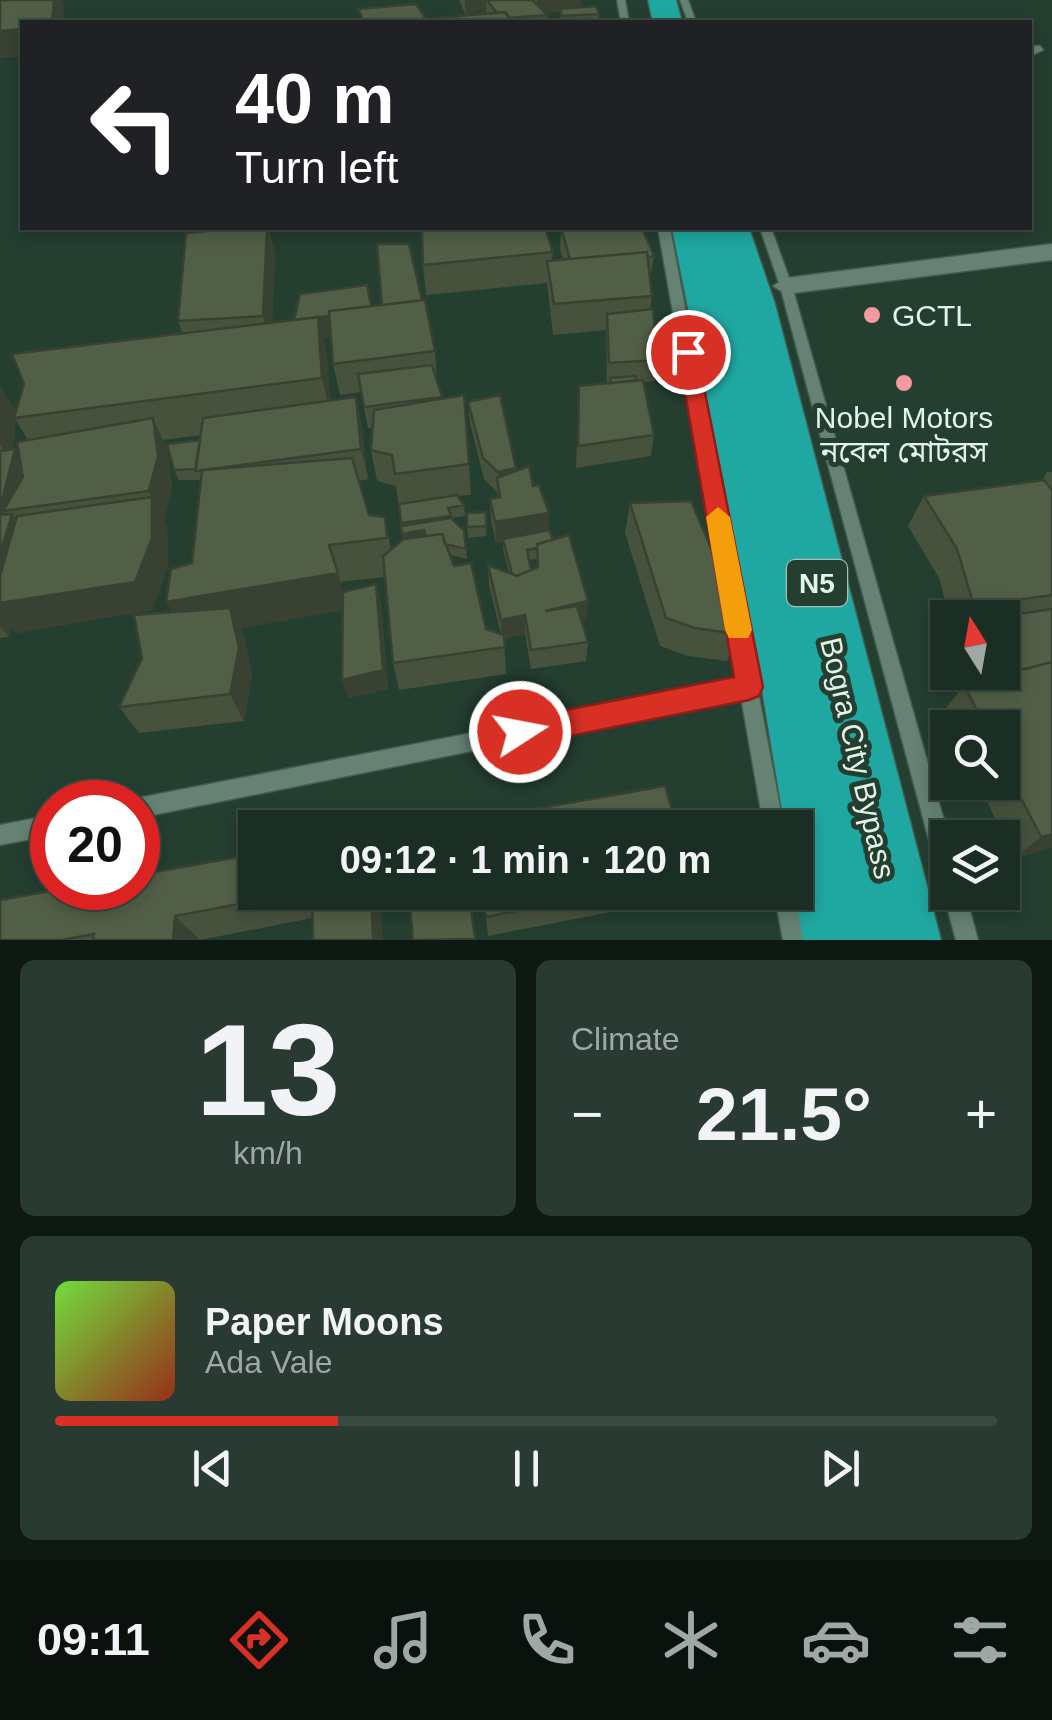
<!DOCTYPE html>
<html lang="en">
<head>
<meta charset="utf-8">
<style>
  :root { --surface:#1b2e24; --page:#283a31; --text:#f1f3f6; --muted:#a0a8a6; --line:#394a41; --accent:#d93025 }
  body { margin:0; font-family:Helvetica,"Noto Sans Bengali",sans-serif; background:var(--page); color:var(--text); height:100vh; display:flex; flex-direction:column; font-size:38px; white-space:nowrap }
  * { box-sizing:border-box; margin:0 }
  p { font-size:32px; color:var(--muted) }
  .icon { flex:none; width:55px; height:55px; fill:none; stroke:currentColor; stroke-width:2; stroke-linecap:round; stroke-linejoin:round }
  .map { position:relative; height:940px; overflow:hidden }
  .sheet { display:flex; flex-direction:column; gap:20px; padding:20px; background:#0f1914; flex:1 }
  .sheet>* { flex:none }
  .hud { position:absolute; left:20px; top:20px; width:1012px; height:210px; border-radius:0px; box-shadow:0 5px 15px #0003,0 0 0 2px var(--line); background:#202124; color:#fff; overflow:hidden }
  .needle { width:65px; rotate:349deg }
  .tools { position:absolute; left:930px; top:600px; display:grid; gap:20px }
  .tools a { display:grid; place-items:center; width:90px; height:90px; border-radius:0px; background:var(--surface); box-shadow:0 5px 15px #0003,0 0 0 2px var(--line); font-size:50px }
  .speed { position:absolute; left:30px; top:780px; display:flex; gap:20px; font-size:50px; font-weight:700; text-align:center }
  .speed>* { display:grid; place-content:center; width:130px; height:130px; border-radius:50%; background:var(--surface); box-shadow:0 5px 15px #0003,0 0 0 2px var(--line); line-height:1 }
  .speed .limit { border:15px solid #d22; background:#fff; color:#111 }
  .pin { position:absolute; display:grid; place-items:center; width:85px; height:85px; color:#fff; margin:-42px; border:5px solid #fff; border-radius:50%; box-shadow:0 2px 10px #0007 }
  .me { position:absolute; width:110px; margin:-55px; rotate:79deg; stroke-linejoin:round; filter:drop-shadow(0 0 8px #0008) }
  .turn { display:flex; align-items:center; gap:35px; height:210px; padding:0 50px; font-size:45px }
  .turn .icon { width:130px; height:130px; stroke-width:2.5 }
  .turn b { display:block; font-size:70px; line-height:85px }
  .big { font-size:75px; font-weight:800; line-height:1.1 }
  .sheet .card { flex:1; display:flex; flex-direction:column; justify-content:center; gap:15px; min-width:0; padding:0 35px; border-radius:15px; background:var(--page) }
  .sheet .dial { align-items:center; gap:0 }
  .dial b { font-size:130px; line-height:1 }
  .song { display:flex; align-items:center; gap:30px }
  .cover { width:120px; height:120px; border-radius:15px; background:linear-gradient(135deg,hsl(100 70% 55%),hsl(10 70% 35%)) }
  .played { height:10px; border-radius:5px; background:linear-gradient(90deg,var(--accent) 30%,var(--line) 30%) }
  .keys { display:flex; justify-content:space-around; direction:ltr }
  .heat { display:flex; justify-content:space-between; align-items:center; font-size:55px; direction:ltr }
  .sheet .tiles { flex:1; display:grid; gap:20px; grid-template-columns:1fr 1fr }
  .card:last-child { grid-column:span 2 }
  .trip { position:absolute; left:238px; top:810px; width:575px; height:100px; border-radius:0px; background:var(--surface); box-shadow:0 5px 15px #0003,0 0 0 2px var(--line); font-weight:800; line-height:100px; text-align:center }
  .tab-bar { display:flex; height:160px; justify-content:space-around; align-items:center; background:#0b120e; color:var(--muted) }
  .tab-bar .icon { width:70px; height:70px }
  .tab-bar .current { color:var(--accent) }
  .tab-bar b { font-size:45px; color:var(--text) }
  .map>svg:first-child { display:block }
</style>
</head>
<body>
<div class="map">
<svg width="1052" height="940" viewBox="0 0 1052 940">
  <rect width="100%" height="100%" fill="#243e30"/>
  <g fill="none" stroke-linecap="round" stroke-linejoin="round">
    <g stroke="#435b4f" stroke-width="3">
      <path id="lane" d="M 617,0 L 625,0 L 629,22 L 621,22 Z
        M 680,0 L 688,0 L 696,22 L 688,22 Z
        M 658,228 L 670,228 L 784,828 L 764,828 L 741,697 L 138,818 L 138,802 L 130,802 L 138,798 L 738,681 Z
        M 760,228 L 771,228 L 792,286 L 949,838 L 948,880 L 940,878 L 937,870 L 780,286 Z
        M 52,815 L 52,835 L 0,845 L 0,825 Z
        M 948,884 L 948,892 L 965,892 L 978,940 L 956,940 L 943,892 Z
        M 795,890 L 805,940 L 783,940 L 774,892 L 795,892 Z"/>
    </g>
    <g stroke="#435b4f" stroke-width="3">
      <path id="street" d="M 1030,46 L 1040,46 L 1043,50 L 1030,56 Z
        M 1052,244 L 1052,260 L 786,294 L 773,286 L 786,278 Z"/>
    </g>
    <g stroke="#435b4f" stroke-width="3">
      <path id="highway" d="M 648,0 L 676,0 L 682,22 L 653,22 Z
        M 672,228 L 749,228 L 775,304 L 941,940 L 803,940 L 795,891 L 795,828 L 785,828 L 751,624 Z"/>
    </g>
    <use href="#lane" fill="#658272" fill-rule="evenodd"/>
    <use href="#street" fill="#658272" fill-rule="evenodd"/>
    <use href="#highway" fill="#1fa8a1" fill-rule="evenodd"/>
  </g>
  <path fill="#47523d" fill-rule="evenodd" d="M 459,0 L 582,0 L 581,7 L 599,14 L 599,19 L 561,22 L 560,11 L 546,13 L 548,15 L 548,22 L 436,22 L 436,18 L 466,16 Z
    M 236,228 L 268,228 L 275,254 L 272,323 L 371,306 L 422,300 L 435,351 L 437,382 L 442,399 L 464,395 L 471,495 L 458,496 L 464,505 L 465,516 L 451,518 L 464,530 L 467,559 L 450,555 L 454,566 L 486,629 L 501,634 L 489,585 L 488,565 L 509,573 L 503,549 L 503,542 L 496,543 L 491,520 L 490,499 L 498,498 L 497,492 L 484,479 L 470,423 L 468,402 L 516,470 L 533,486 L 549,513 L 549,530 L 586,621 L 582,622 L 588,642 L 586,661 L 531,669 L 525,634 L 504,639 L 506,674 L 399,690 L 393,663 L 385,577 L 340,582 L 343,593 L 376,584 L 381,604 L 388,689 L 348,698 L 343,610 L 240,628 L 244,636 L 252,675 L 244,721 L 139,733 L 119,707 L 172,612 L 192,563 L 201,483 L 199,480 L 179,480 L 174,470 L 200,440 L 201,435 L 163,440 L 167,449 L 172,486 L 164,520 L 167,527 L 168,567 L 152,610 L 16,633 L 11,627 L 9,637 L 0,638 L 0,386 L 15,411 L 15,416 L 183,334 L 178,321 ZM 331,337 L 333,364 L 340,395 L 361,392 L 368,428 L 373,427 L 371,450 L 377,481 L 396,486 L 403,540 L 391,550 L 385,517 L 369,515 L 359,481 L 368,479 L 362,428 L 356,397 L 330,401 L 327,356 L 323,338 ZM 15,419 L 28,440 L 19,455 L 15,449 L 14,449 ZM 537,559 L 537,567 L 531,570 L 529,560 Z
    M 561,228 L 654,256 L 650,277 L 652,296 L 650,310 L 658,360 L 655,381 L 644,382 L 654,435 L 651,456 L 576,468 L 579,386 L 607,383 L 606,330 L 553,335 L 547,283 L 426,295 L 423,265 L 553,252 L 552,260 L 563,259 L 560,249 Z
    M 1047,472 L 1052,472 L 1052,847 L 1014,859 L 978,782 L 1002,782 L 1002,728 L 951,728 L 943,712 L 964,685 L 982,680 L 977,672 L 1002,672 L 1002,618 L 950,618 L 939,578 L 908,526 L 924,496 L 1042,480 Z
    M 630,503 L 737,634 L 727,661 L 688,656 L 660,646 L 625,533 Z
    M 487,522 L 486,536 L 468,538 L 467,527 Z
    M 255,892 L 380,892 L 312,918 L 200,940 L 0,940 Z
    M 483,892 L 685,892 L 683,898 L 488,936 Z"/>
  <path fill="#394232" d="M 54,0 L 62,0 L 64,6 L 63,22 L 52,22 Z
    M 465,0 L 486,0 L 486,14 L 466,16 Z
    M 537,0 L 582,0 L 581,9 L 537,14 Z
    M 22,29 L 22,56 L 0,58 L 0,31 Z
    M 267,228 L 275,254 L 271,346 L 263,316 Z
    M 371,310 L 375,331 L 323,338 L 327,356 L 331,417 L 322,378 L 294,320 Z
    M 0,386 L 15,411 L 14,455 L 15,449 L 29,470 L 3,511 L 10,520 L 12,514 L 32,543 L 152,497 L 149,491 L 153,418 L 167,449 L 172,486 L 164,520 L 167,527 L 168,567 L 152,610 L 16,633 L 11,627 L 9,637 L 0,627 L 0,509 L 12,463 L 0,445 Z
    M 356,397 L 362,428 L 368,479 L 361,449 Z
    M 516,468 L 517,489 L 499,493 L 498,472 Z
    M 549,513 L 549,534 L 496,543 L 495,522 Z
    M 424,530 L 426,541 L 404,545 L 402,534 Z
    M 338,573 L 348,610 L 240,628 L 244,636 L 252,675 L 244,721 L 230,694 L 186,638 L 166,602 Z
    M 376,584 L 381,604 L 388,689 L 348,698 L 342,680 Z
    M 588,601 L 586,621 L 544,630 L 545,611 Z
    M 525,615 L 525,634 L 502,640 L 501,620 Z
    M 1052,834 L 1052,847 L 1014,859 L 1041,837 Z
    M 371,892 L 380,892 L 383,940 L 373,940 Z
    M 175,916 L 200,940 L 173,940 Z"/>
  <path fill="#525f47" stroke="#394232" stroke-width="2.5" d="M 0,0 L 54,0 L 52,22 L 22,22 L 22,29 L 0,31 Z
    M 487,0 L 532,0 L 548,15 L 509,18 L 505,12 L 497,13 Z
    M 416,4 L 428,22 L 364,22 L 358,9 Z
    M 596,6 L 599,14 L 562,16 L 560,9 Z
    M 505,12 L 513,22 L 439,22 L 436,18 Z
    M 602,19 L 602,22 L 592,22 L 590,21 L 576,22 L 575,20 Z
    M 236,228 L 267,228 L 263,316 L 178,321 L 186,233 Z
    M 436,228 L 545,228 L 553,252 L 423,265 L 422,229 Z
    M 561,228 L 642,228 L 654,256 L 648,257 L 647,252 L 570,259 Z
    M 377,244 L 409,244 L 422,300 L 382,305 Z
    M 647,252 L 652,296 L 554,304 L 547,261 Z
    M 367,285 L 371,306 L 329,311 L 329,316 L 294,320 L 300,294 Z
    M 425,300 L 435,351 L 333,364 L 329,311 Z
    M 653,309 L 658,360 L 609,363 L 607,314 Z
    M 318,317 L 322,378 L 14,418 L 24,384 L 12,354 Z
    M 432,365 L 442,397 L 364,407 L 358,374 Z
    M 635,376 L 636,380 L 611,383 L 610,378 Z
    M 643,380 L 654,435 L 578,446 L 579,386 Z
    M 464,395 L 469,464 L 395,474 L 392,455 L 371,450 L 374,410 Z
    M 500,395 L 516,468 L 498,472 L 483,458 L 468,402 Z
    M 356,397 L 361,449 L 195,471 L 203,418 Z
    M 153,418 L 158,456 L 149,491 L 3,511 L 23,477 L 17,442 Z
    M 200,440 L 196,469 L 174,470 L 167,444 Z
    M 15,449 L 0,509 L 0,451 Z
    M 352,458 L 369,515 L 385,517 L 387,538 L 329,545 L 338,573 L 166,602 L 171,569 L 192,563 L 202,470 Z
    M 529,466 L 533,486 L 539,485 L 549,513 L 495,522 L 490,499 L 500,497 L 497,478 Z
    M 1044,480 L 1052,490 L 1052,595 L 974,606 L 957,549 L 924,496 Z
    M 457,495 L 464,505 L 448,508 L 451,516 L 401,523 L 399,504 Z
    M 152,497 L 152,538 L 135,582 L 0,603 L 0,576 L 17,516 Z
    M 691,501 L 733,600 L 737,634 L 695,628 L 666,618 L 630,503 Z
    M 486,512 L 486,526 L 467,527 L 467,513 Z
    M 12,514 L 0,554 L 0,515 Z
    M 451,518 L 464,530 L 466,549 L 445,544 L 442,534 L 426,536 L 424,530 L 402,534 L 401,526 Z
    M 549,530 L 553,540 L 537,544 L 537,548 L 527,550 L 531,570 L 517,576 L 512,574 L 503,539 Z
    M 442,534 L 454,566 L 471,563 L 486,629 L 504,635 L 505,647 L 393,663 L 383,556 L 404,539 Z
    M 569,535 L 588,601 L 545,611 L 577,606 L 588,642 L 531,650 L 525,615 L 501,620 L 488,565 L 517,576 L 538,567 L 537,544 Z
    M 376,584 L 383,670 L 342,680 L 343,592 Z
    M 230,608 L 239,648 L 230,694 L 119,707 L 142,658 L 134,615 Z
    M 1052,609 L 1052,662 L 1029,668 L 1003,672 L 1002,618 L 992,618 Z
    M 1052,662 L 1052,834 L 1041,837 L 1002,761 L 1002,728 L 986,728 L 964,685 Z
    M 665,786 L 677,828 L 474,828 L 473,820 Z
    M 461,824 L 461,828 L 439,828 Z
    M 255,854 L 255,892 L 302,892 L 175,916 L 173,940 L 93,940 L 94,934 L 61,940 L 0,940 L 0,900 L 67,888 L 138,888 L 138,875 Z
    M 312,892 L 371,892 L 373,940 L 313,940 Z
    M 409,892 L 469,892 L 475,939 L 413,940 Z
    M 483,892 L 615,892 L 486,917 Z"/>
  <path fill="#d93025" stroke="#8d1f18" stroke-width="2.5" d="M 688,345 L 697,352 L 763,687 L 759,696 L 749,700 L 520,746 L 510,742 L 505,732 L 510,723 L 520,719 L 734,677 L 678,352 Z"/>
  <path fill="#f59e0b" d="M 718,507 L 730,517 L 752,630 L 748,638 L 729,638 L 725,630 L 706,517 Z"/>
  <g fill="#f49aa0" stroke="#243e30" stroke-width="4">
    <circle cx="872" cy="315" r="10"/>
    <circle cx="904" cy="383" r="10"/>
  </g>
  <g text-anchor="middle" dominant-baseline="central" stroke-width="10" stroke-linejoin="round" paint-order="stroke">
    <rect fill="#243e30" stroke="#aabdb2" stroke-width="2.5" x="787" y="560" width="60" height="46" rx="8"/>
    <g font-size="28" font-weight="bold" fill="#e4f3ea">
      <text x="817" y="583">N5</text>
    </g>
    <g font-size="30" fill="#e4f3ea" stroke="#243e30" text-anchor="start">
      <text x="892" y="315">GCTL</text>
      <text x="904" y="417" text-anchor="middle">Nobel Motors<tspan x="904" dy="34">নবেল মোটরস</tspan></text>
    </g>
    <g font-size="30" fill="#e4f3ea" stroke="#243e30">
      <text transform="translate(858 758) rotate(77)">Bogra City Bypass</text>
    </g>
  </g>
</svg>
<div class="tools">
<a><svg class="needle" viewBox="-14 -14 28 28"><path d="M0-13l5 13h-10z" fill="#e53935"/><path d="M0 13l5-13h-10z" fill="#a0a8a6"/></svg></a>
<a><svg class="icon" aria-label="search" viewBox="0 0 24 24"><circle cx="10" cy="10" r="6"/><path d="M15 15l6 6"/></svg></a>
<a><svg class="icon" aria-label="layers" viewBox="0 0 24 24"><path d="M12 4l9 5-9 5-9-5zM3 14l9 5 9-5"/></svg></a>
</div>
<div class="speed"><div class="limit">20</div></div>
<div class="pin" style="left:688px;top:352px;background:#d93025"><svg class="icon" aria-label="arrive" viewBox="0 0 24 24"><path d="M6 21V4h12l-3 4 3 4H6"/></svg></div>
<svg class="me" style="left:520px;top:732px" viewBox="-20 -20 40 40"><circle r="17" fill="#d93025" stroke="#fff" stroke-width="3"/><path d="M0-11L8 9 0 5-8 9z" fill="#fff"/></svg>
<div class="trip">09:12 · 1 min · 120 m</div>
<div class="hud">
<div class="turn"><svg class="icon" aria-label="left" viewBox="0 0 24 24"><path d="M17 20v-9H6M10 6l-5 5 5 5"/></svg><div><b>40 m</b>Turn left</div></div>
</div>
</div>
<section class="sheet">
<div class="tiles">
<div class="card dial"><b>13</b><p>km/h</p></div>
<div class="card"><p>Climate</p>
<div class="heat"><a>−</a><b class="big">21.5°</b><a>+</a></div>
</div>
<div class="card">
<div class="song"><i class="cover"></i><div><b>Paper Moons</b><p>Ada Vale</p></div></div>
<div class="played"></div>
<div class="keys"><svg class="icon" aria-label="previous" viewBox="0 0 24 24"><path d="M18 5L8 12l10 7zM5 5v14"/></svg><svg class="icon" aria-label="pause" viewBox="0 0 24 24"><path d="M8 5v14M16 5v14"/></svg><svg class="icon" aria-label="next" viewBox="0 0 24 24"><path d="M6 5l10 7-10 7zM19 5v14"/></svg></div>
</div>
</div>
</section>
<nav class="tab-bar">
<b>09:11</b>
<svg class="icon current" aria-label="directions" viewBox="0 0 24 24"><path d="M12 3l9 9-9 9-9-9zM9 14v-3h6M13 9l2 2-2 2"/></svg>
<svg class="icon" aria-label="music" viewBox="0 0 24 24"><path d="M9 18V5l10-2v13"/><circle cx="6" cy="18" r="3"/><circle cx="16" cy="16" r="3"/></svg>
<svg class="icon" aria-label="phone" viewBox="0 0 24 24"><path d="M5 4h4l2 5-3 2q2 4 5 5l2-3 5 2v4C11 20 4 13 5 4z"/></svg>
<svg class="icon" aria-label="climate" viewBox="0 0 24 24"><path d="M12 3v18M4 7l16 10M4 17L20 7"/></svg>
<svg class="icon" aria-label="car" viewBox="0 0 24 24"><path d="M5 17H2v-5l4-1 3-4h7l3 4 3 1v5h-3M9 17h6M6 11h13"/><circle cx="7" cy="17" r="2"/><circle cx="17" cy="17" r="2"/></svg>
<svg class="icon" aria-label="filters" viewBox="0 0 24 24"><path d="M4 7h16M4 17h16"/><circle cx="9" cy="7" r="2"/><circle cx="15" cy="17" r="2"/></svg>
</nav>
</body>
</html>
